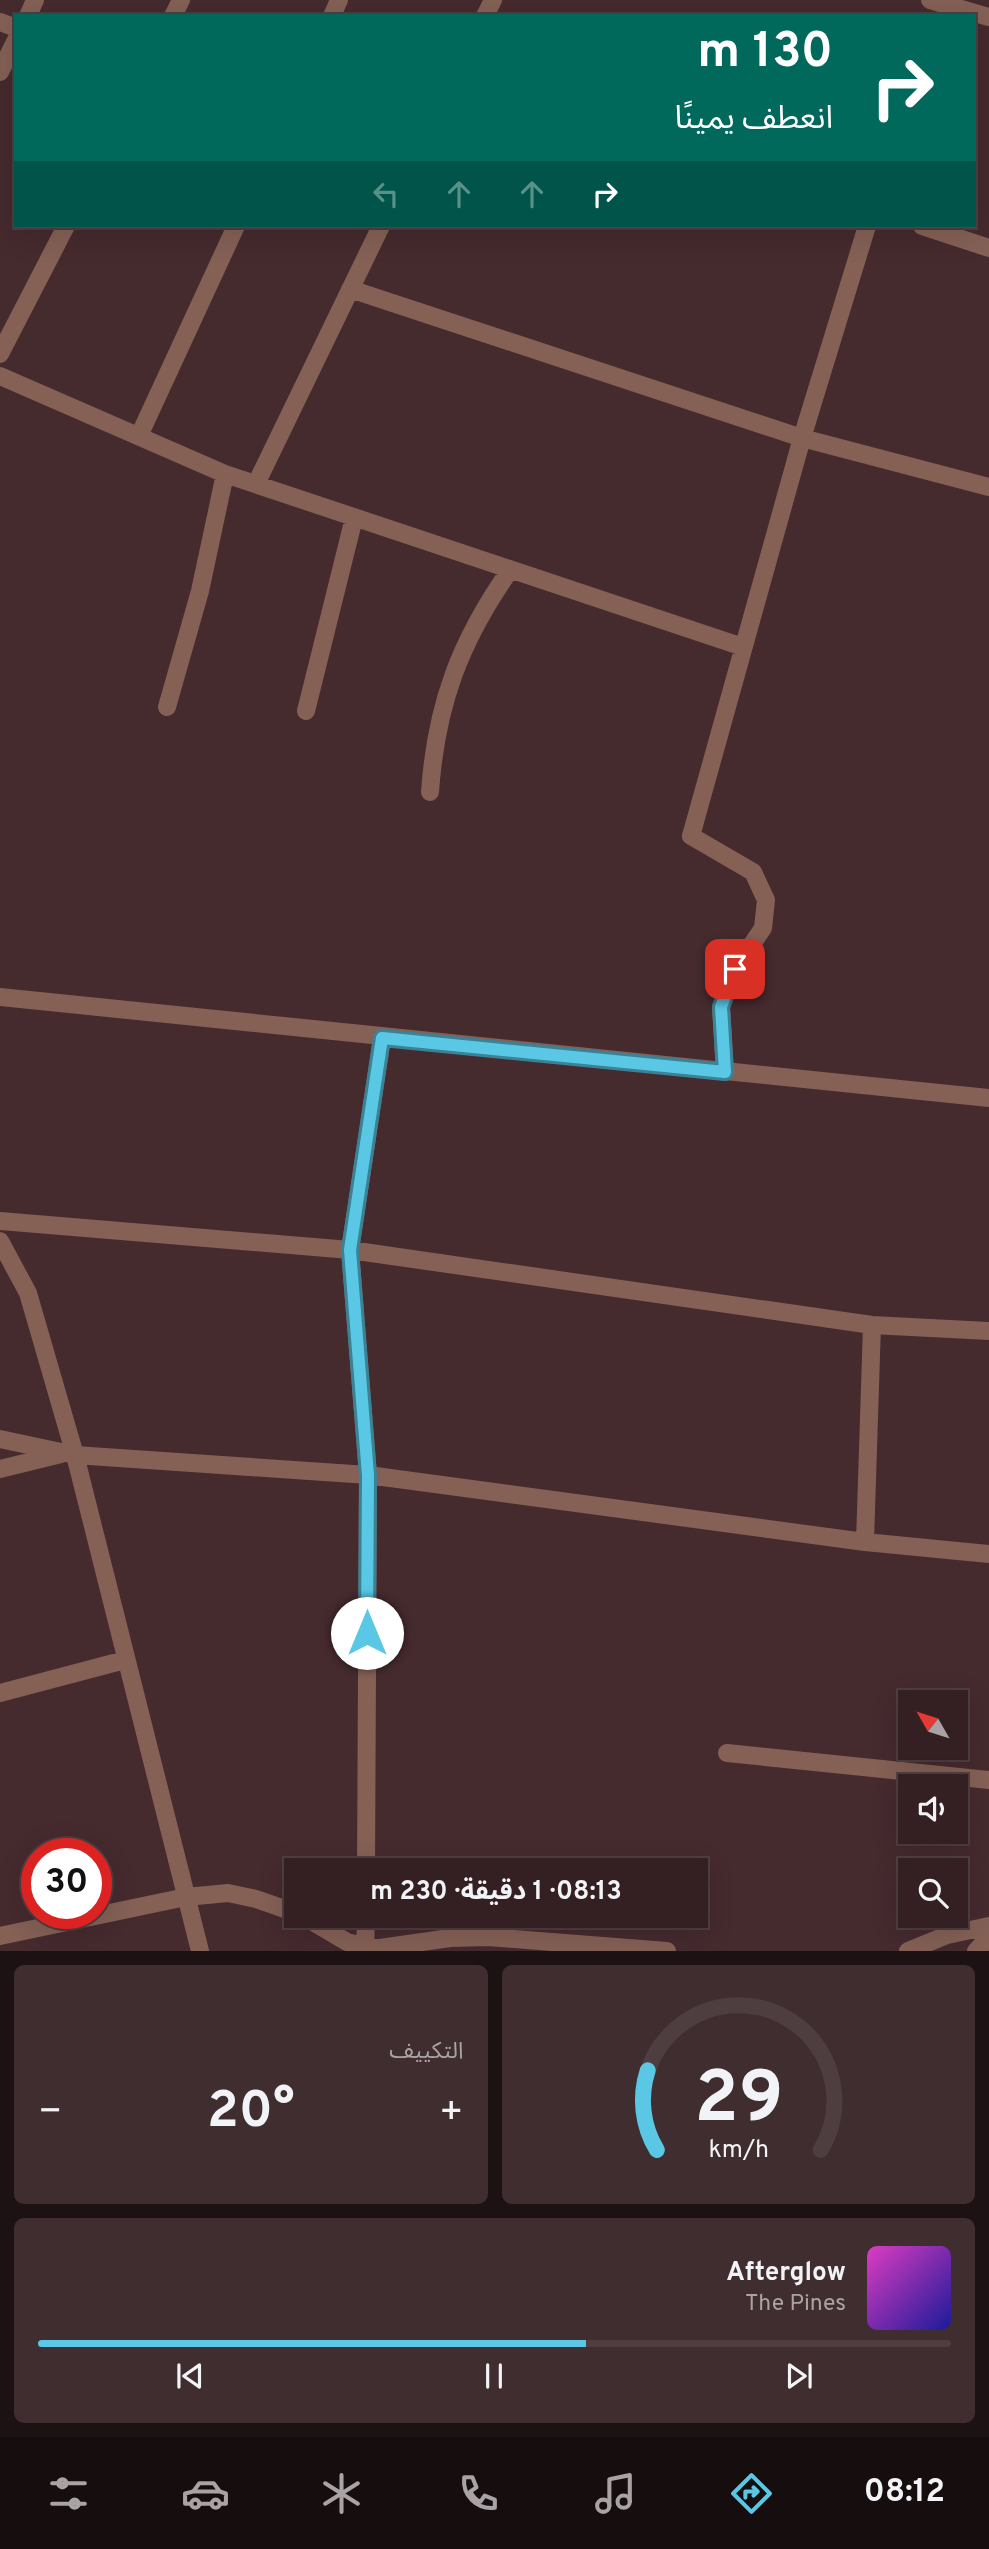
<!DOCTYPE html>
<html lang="ar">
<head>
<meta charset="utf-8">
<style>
  :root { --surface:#342022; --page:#3f2d2f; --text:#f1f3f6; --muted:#a9a3a5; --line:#4e3e40; --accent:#5ac8e5 }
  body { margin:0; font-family:Overpass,"Noto Sans Arabic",sans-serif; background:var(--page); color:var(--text); direction:rtl; height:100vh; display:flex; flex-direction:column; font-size:26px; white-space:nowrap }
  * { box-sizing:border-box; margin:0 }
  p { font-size:23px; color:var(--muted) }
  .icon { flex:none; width:38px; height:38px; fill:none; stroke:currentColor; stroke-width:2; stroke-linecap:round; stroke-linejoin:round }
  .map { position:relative; height:1951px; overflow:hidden; direction:ltr }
  .panel { display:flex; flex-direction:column; gap:14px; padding:14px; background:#1d1213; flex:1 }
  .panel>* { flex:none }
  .guide { position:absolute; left:14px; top:14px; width:962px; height:214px; border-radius:0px; box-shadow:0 7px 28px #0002,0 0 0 2px var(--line); direction:rtl; background:#00695c; color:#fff; overflow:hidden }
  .needle { width:46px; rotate:309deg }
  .tools { position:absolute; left:898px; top:1690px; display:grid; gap:14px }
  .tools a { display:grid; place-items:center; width:70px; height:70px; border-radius:0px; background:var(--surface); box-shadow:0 7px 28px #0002,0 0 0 2px var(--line); font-size:35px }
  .speed { position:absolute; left:21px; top:1838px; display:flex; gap:14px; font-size:35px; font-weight:700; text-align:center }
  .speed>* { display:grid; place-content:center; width:91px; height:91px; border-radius:50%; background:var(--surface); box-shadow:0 7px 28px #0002,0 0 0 2px var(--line); line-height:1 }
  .speed .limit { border:10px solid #d22; background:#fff; color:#111 }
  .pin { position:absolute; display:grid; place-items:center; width:60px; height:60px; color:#fff; margin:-30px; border-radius:14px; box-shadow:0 4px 10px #0006 }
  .me { position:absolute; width:77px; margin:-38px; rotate:0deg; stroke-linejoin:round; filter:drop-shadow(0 0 5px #0008) }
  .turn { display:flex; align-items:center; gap:24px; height:147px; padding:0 28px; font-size:32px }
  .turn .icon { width:91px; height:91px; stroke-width:2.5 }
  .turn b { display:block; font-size:49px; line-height:60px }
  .lanes { display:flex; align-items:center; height:66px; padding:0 28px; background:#0003; justify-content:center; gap:35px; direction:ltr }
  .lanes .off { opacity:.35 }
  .big { font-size:52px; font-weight:700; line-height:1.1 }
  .panel .widget { flex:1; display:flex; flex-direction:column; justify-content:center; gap:10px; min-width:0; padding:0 24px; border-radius:10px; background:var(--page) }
  .panel .dial { align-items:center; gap:0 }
  .dial svg { height:182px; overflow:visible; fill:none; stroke:var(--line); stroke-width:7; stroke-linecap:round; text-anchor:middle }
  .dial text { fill:var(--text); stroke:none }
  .song { display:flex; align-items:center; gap:21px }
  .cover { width:84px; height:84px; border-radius:10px; background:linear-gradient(135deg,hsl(310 70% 55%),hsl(240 70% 35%)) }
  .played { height:7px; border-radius:4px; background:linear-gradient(90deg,var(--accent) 60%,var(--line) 60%) }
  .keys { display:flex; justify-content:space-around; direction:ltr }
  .heat { display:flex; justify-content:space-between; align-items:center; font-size:38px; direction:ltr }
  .panel .tiles { flex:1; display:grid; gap:14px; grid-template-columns:1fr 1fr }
  .widget:last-child { grid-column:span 2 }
  .trip { position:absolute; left:284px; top:1858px; width:424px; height:70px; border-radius:0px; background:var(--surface); box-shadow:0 7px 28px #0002,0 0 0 2px var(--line); font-weight:700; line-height:70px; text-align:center; direction:rtl }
  .tab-bar { display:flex; height:112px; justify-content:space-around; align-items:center; background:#150d0e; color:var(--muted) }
  .tab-bar .icon { width:49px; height:49px }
  .tab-bar .current { color:var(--accent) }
  .tab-bar b { font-size:32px; color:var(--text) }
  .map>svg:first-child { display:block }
</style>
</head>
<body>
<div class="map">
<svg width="989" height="1951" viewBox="0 0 989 1951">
  <rect width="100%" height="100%" fill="#452a2e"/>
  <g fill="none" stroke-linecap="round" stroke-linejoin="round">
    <path stroke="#846055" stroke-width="18" d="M 930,0 L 989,17
      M 28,16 L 35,0
      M 173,16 L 181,0
      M 332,16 L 339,0
      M 485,16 L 493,0
      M 0,22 L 16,28
      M 0,72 L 16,40
      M 922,226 L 989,248
      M 350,289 L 802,438 L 989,487
      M 0,354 L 66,226
      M 0,376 L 225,474 L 743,647
      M 139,436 L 236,226
      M 256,484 L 381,226
      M 167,707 L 200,591 L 225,474
      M 306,711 L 354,518
      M 430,792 C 436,705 460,641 510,570
      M 0,997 L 989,1098
      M 725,1072 L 721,1007 L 735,969 L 763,928 L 766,900 L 753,872 L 691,836 L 802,438 L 867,226
      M 0,1221 L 350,1250 L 872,1325 L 989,1331
      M 0,1241 L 28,1293 L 75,1455 L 200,1951
      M 0,1439 L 75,1455 L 368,1475 L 865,1542 L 989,1554
      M 0,1469 L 61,1454
      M 865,1542 L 872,1325
      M 0,1693 L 125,1660
      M 727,1753 L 989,1780
      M 366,1871 L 368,1475 L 350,1250 L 382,1038
      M 303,1916 L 347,1942 L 365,1947 L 380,1948 L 450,1938 L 488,1937 L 667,1951
      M 0,1936 L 186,1897 L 228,1893 L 256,1899 L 296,1913
      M 365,1951 L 366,1916
      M 908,1951 L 947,1935 L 989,1926
      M 976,1951 L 989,1937"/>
  </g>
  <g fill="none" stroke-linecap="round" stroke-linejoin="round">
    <g stroke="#3a8295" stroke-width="18">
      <path id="route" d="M 367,1633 L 368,1475 L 350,1250 L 382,1038 L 725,1072 L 721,1007 L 735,969"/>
    </g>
    <use href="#route" stroke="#5ac8e5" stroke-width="12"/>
  </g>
</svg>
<div class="tools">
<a><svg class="needle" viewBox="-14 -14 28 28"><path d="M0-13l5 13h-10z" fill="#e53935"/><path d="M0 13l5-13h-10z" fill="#a9a3a5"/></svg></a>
<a><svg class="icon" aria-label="sound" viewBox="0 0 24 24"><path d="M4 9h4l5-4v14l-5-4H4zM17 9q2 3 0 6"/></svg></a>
<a><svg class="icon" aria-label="search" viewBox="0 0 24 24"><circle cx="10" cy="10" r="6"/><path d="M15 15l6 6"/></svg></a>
</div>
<div class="speed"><div class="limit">30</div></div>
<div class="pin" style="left:735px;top:969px;background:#d93025"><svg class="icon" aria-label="arrive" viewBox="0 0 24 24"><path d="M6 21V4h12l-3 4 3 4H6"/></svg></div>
<svg class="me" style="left:367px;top:1633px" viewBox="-20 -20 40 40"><circle r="19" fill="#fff"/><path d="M0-13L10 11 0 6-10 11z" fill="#5ac8e5"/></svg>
<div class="trip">08:13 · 1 دقيقة · 230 m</div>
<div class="guide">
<div class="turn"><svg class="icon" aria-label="right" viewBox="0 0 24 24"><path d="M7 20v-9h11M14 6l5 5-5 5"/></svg><div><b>130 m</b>انعطف يمينًا</div></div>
<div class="lanes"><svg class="icon off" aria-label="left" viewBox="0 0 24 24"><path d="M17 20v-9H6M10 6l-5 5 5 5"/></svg><svg class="icon off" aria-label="ahead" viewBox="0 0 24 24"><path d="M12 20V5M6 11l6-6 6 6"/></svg><svg class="icon off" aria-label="ahead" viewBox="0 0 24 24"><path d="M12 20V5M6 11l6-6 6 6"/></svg><svg class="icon" aria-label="right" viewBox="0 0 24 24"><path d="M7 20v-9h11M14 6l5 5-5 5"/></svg></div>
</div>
</div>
<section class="panel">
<div class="tiles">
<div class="widget dial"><svg viewBox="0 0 100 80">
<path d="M14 69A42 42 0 1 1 86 69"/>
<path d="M14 69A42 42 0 0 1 10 34" stroke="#5ac8e5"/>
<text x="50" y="56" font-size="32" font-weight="700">29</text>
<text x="50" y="72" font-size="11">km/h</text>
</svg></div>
<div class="widget"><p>التكييف</p>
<div class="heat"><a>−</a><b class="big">20°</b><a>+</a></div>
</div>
<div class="widget">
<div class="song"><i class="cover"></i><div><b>Afterglow</b><p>The Pines</p></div></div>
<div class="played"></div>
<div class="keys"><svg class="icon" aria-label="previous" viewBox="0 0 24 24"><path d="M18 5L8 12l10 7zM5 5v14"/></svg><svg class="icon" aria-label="pause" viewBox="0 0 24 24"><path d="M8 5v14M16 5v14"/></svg><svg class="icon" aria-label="next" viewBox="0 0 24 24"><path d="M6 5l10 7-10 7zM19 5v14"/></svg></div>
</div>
</div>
</section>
<nav class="tab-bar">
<b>08:12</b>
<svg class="icon current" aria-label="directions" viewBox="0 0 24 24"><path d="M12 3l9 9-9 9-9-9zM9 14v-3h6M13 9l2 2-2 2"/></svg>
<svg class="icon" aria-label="music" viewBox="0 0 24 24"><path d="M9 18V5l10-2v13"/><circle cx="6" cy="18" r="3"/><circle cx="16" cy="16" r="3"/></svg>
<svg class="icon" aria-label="phone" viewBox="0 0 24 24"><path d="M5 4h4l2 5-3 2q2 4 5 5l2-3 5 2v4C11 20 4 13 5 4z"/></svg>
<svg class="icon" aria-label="climate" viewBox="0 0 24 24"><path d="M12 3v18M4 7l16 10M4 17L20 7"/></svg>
<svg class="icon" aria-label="car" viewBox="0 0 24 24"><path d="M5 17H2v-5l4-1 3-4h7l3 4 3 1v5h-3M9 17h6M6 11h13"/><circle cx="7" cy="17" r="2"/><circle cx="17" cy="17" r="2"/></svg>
<svg class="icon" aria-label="filters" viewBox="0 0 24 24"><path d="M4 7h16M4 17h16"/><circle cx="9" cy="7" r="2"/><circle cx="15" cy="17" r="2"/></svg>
</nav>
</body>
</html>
